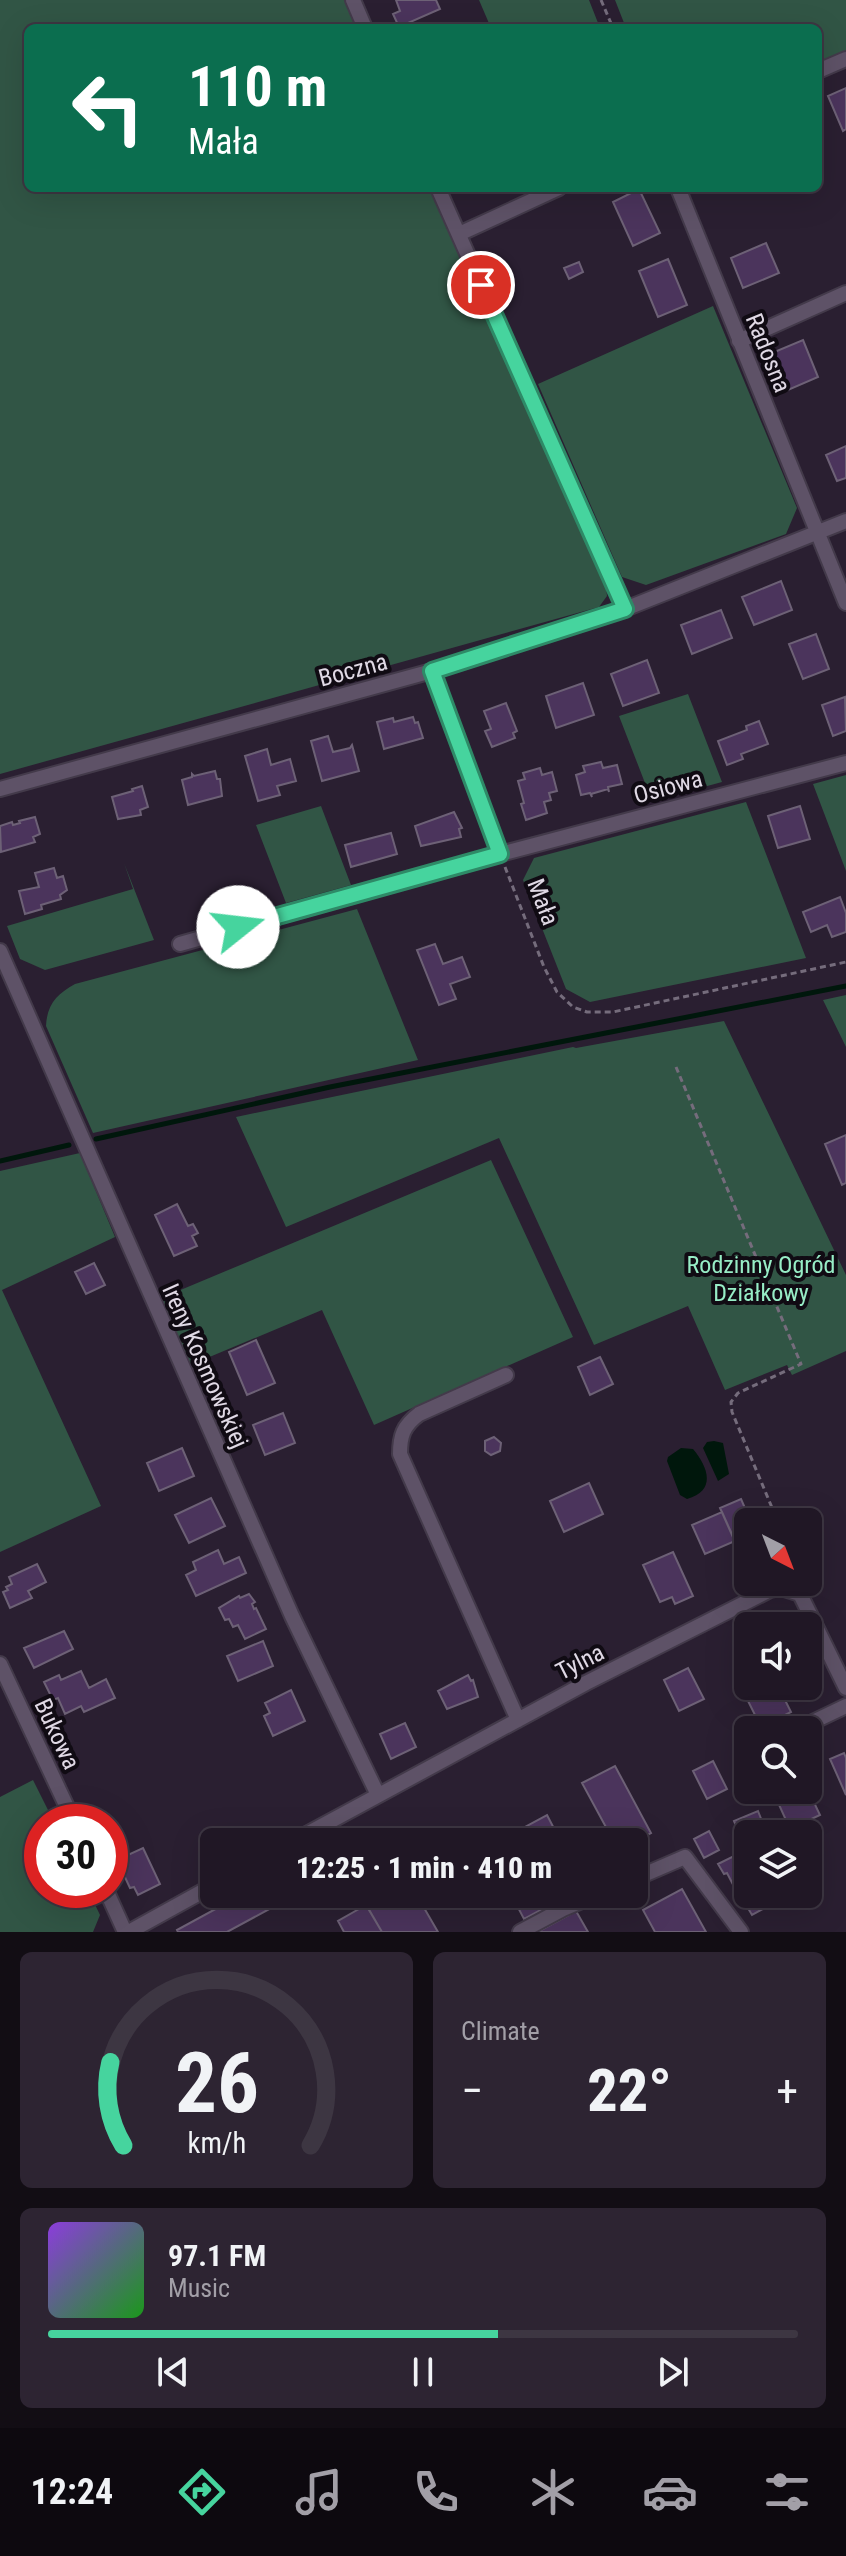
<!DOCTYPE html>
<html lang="en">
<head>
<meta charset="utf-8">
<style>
  :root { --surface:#201725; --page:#2d2432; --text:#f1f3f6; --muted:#a29fa7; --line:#3d3642; --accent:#46d49e }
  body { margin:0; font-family:"Roboto Condensed",sans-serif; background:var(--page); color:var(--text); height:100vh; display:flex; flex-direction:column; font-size:30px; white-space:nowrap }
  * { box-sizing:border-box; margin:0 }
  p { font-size:26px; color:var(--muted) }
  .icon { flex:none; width:44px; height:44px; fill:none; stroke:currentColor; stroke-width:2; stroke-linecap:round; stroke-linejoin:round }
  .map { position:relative; height:1932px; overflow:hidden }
  .drawer { display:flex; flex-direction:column; gap:20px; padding:20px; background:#120d14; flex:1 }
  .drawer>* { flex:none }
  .guide { position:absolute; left:24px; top:24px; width:798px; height:168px; border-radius:12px; box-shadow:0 8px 32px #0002,0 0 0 2px var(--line); background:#0b6e4f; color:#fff; overflow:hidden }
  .needle { width:52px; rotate:138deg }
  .buttons { position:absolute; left:734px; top:1508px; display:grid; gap:16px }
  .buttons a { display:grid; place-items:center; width:88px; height:88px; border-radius:12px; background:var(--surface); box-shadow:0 8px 32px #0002,0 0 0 2px var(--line); font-size:40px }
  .speed { position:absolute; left:24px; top:1804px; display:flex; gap:16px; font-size:40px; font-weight:700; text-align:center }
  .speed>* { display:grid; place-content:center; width:104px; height:104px; border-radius:50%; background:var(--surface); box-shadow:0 8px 32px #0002,0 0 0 2px var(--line); line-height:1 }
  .speed .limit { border:12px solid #d22; background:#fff; color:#111 }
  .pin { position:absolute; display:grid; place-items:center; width:68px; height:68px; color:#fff; margin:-34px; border:4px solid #fff; border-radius:50%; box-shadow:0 2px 8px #0007 }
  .me { position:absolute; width:88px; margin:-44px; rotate:74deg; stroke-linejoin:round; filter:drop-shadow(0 0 6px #0008) }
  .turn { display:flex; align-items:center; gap:28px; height:168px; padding:0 32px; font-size:36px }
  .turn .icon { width:104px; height:104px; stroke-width:2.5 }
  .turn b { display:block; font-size:56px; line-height:68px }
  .big { font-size:60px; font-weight:800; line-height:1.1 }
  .drawer .tile { flex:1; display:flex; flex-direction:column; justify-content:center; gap:12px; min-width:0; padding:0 28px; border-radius:12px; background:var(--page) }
  .drawer .dial { align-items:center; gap:0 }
  .dial svg { height:208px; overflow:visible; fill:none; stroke:var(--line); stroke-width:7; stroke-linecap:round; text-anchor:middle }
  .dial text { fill:var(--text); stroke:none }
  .song { display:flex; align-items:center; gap:24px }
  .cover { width:96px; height:96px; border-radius:12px; background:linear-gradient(135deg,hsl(270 70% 55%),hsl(120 70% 35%)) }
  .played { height:8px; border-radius:4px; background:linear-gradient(90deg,var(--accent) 60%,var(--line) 60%) }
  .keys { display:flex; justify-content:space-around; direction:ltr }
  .heat { display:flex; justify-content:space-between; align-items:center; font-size:44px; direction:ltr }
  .drawer .tiles { flex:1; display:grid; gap:20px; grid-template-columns:1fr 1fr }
  .tile:last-child { grid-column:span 2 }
  .trip { position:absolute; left:200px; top:1828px; width:448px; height:80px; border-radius:12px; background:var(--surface); box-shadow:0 8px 32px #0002,0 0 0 2px var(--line); font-weight:800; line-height:80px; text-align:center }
  .menu { display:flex; height:128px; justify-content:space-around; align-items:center; background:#0d090f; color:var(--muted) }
  .menu .icon { width:56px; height:56px }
  .menu .on { color:var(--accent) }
  .menu b { font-size:36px; color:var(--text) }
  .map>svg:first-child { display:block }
</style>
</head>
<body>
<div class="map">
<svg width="846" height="1932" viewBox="0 0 846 1932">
  <rect width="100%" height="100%" fill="#2a1f31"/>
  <path fill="#315545" d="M 0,0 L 349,0 L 361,28 L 28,28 L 28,188 L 432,188 L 606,587 L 607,596 L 599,607 L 0,774 Z
    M 479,0 L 589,0 L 600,28 L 491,28 Z
    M 615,0 L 846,0 L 846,53 L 818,66 L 818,28 L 626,28 Z
    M 713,306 L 797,508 L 786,534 L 646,585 L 622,577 L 538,384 Z
    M 688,694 L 722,782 L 652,801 L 619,716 Z
    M 846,775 L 846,871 L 813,784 Z
    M 746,802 L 806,958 L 590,1002 L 566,989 L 523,880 L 534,858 Z
    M 321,806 L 351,885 L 286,903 L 256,825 Z
    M 124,863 L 154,940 L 45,970 L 20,959 L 7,926 L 133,889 Z
    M 357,909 L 418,1060 L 93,1133 L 46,1026 C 47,1004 57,994 75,984 Z
    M 846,995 L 846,1047 L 823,1000 Z
    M 724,1021 L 846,1275 L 846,1351 L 792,1375 L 787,1365 L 725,1390 L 688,1306 L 594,1345 L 499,1138 L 286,1227 L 236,1117 L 573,1047 L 576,1048 Z
    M 80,1153 L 115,1237 L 2,1290 L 101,1506 L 0,1552 L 0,1171 Z
    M 491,1160 L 573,1337 L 374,1425 L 322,1310 L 188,1366 L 159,1299 Z
    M 33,1780 L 54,1822 L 42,1822 L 42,1890 L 88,1890 L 100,1915 L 93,1932 L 0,1932 L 0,1797 Z"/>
  <path fill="#00170c" d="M 714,1441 L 723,1443 L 729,1474 L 718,1481 L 703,1448 L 707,1442 Z
    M 681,1448 L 693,1449 C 709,1468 716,1491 687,1499 L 680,1495 L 667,1461 L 668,1457 Z"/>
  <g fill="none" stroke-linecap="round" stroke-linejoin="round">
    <path stroke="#00170c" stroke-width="5" d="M 96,1139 L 330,1087 L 846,986
      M 0,1161 L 69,1145"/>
  </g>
  <path fill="#4b345c" stroke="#6d6176" stroke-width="2" d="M 396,0 L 436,0 L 440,9 L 399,27 L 393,14 L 400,11 Z
    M 846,88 L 846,129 L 843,131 L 828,96 Z
    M 639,189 L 660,233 L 633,246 L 613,202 Z
    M 766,243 L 779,273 L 743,288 L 731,258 Z
    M 668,259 L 687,305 L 658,317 L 639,271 Z
    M 579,262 L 583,272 L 569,279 L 564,268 Z
    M 803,340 L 818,377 L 788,390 L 772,353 Z
    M 846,446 L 846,478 L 837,481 L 826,455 Z
    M 781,581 L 792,610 L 754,625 L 742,597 Z
    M 721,610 L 732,638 L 692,654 L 681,625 Z
    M 816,634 L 829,669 L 803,679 L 789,644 Z
    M 647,660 L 659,693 L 623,706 L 611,674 Z
    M 583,683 L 594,715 L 556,728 L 546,696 Z
    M 845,697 L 846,731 L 833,736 L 822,705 Z
    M 506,703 L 517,731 L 513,733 L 515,738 L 492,747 L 485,731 L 491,729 L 484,711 Z
    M 413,717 L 415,723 L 418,722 L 423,738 L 384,749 L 377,722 L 393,718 L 394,722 Z
    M 759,721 L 768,744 L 741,754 L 743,759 L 727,765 L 718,741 L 747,730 L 746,726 Z
    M 328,736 L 333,752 L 350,748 L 352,745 L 359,771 L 322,781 L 311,741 Z
    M 267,749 L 271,765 L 290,759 L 296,781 L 277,786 L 280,795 L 258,801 L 245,756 Z
    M 601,762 L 603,768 L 617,765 L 622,784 L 608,787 L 609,792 L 608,789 L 591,794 L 592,797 L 590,793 L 581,795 L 576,775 L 585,772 L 583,766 Z
    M 540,768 L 542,775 L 552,772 L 557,791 L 549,793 L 551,800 L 544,802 L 547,813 L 526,820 L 521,804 L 524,803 L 518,781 L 525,779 L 523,773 Z
    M 215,771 L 217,779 L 220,779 L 222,796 L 188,805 L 182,780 L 192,777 L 192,774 L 194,776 Z
    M 142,786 L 148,807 L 140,810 L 141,815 L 118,819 L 112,797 L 133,791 L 132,789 Z
    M 800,806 L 810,839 L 778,848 L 768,816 Z
    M 454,812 L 462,828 L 459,829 L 461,837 L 421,846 L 415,826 Z
    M 35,817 L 40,834 L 33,837 L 35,842 L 1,852 L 0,826 L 12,822 L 13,825 L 20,823 L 19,821 Z
    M 391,833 L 397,854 L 351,867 L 345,845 Z
    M 54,868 L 57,878 L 63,876 L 67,890 L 60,895 L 61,899 L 41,905 L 42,909 L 25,914 L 19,891 L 39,887 L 35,873 Z
    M 840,897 L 846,913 L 846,932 L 832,937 L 827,925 L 811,932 L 803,912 Z
    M 435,944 L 443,964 L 462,957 L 470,977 L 450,984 L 456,999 L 439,1005 L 417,950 Z
    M 846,1135 L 846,1183 L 842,1185 L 825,1144 Z
    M 177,1204 L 188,1226 L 193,1224 L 198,1233 L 192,1236 L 197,1246 L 174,1256 L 155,1215 Z
    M 94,1263 L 105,1285 L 86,1294 L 75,1272 Z
    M 256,1340 L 275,1383 L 247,1395 L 229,1352 Z
    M 600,1357 L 613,1384 L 590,1395 L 578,1367 Z
    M 283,1413 L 295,1443 L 265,1455 L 253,1425 Z
    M 494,1437 L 501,1443 L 500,1451 L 491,1455 L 485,1451 L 485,1441 Z
    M 182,1448 L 194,1476 L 159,1491 L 147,1463 Z
    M 589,1483 L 603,1514 L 564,1532 L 550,1501 Z
    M 211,1498 L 225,1526 L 189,1543 L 175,1515 Z
    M 741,1499 L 751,1522 L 748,1522 L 748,1571 L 720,1508 Z
    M 722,1512 L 735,1541 L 705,1554 L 692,1525 Z
    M 218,1550 L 224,1564 L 239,1557 L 246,1573 L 196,1596 L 186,1575 L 196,1570 L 193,1562 Z
    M 673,1552 L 693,1596 L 675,1604 L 672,1597 L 660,1602 L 643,1565 Z
    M 37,1564 L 46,1582 L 28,1591 L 32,1598 L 10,1608 L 3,1592 L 8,1590 L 6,1587 L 12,1584 L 9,1577 Z
    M 249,1594 L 255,1602 L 252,1604 L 254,1609 L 256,1608 L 266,1629 L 245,1639 L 238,1625 L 233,1627 L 229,1619 L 225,1620 L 219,1608 L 239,1596 L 240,1598 Z
    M 64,1631 L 73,1649 L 34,1668 L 24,1648 Z
    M 263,1641 L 273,1666 L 238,1681 L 227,1656 Z
    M 688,1668 L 704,1699 L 679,1711 L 664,1680 Z
    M 81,1671 L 89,1688 L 106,1679 L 115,1698 L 84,1712 L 81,1706 L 65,1714 L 58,1698 L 53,1700 L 44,1682 L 59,1675 L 61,1680 Z
    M 468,1675 L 471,1681 L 473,1680 L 478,1697 L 447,1709 L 438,1691 Z
    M 748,1676 L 748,1686 L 778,1686 L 791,1712 L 761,1727 L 738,1681 Z
    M 291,1690 L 305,1721 L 273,1736 L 264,1716 L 270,1713 L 265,1703 Z
    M 405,1723 L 416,1747 L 391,1759 L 380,1734 Z
    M 844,1753 L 846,1758 L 846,1795 L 830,1759 Z
    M 713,1761 L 727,1789 L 707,1799 L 693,1771 Z
    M 615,1766 L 651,1833 L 634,1842 L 614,1842 L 582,1783 Z
    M 787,1790 L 808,1790 L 820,1815 L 790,1829 L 775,1796 Z
    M 758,1811 L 767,1834 L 748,1834 L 748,1843 L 744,1844 L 734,1821 Z
    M 547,1815 L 561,1842 L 497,1842 Z
    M 709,1831 L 719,1850 L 704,1858 L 694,1839 Z
    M 143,1848 L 160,1884 L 138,1895 L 134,1887 L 130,1888 L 117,1860 Z
    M 734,1856 L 748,1882 L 748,1894 L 755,1894 L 763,1909 L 752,1915 L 745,1903 L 743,1904 L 727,1873 L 724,1874 L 718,1864 Z
    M 682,1889 L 706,1932 L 655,1932 L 643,1910 Z
    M 243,1894 L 297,1894 L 227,1932 L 178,1932 L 177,1930 Z
    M 360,1894 L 416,1894 L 438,1932 L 382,1932 Z
    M 470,1894 L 503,1894 L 478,1908 Z
    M 520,1894 L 571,1894 L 524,1919 L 513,1898 Z
    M 366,1905 L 382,1932 L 344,1932 L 338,1921 Z
    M 576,1911 L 588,1932 L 540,1932 L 539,1931 Z"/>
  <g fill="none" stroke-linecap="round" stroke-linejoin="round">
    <g stroke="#433a4a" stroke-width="18">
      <path id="minor" d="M 353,0 L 365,28
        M 818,71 L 846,59
        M 438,188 L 625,609
        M 678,188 L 846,603
        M 459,234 L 559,188
        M 739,341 L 846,293
        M 432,671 L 500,854
        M 0,789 L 432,671 L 625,609 L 846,521
        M 180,944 L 500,854 L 846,763
        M 0,951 L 292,1616 L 378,1795
        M 506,1375 L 419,1414 C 403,1426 400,1436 400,1454 L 518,1720
        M 0,1664 L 74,1822
        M 796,1730 L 846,1706
        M 292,1842 L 586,1683 L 770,1590 L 781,1588 L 800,1594 L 846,1688
        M 634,1879 L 685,1857 L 741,1932
        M 106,1890 L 125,1932
        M 129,1932 L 214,1885
        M 520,1932 L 563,1909 L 598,1894"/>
    </g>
    <path stroke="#756c7c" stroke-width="3" stroke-dasharray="6 4" stroke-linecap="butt" d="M 601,0 L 613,28
      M 505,867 L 544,967 L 557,992 L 573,1007 L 587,1012 L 613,1012 L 846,962
      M 676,1067 L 801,1364 L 738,1393 L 731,1402 L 732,1412 L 778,1522"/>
    <use href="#minor" stroke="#5e5267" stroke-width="14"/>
  </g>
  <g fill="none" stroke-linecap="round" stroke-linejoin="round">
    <g stroke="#2e8a67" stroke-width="20">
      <path id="route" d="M 238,927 L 500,854 L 432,671 L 625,609 L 481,285"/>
    </g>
    <use href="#route" stroke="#46d49e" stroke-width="14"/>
  </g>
  <g text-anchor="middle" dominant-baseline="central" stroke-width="8" stroke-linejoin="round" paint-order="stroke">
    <g font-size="24" fill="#e0d9e5" stroke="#100b13">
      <text transform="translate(768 353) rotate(68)">Radosna</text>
      <text transform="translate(353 670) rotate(-15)">Boczna</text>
      <text transform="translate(668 787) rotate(-15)">Osiowa</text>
      <text transform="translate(543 902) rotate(69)">Mała</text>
      <text transform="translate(205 1366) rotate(66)">Ireny Kosmowskiej</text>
      <text transform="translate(580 1662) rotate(-27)">Tylna</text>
      <text transform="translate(57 1734) rotate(65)">Bukowa</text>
    </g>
    <g font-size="24" fill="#97edc6" stroke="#100b13">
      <text x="761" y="1265">Rodzinny Ogród<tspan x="761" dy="28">Działkowy</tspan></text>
    </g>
  </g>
</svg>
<div class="buttons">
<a><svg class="needle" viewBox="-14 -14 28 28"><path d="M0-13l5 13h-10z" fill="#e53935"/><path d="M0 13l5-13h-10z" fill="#a29fa7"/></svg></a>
<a><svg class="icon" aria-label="sound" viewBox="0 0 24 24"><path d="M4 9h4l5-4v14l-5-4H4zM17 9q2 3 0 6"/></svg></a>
<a><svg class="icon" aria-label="search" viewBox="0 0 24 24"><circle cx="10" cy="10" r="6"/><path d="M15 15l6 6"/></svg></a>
<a><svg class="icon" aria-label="layers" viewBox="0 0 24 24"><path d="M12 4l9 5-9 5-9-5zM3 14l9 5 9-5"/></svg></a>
</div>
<div class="speed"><div class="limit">30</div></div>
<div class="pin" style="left:481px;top:285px;background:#d93025"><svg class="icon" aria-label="arrive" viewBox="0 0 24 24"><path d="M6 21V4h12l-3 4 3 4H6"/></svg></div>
<svg class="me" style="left:238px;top:927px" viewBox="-20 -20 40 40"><circle r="19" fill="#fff"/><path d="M0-13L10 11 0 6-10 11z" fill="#46d49e"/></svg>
<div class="trip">12:25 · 1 min · 410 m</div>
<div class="guide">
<div class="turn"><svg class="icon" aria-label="left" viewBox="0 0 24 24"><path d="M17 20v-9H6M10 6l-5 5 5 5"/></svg><div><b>110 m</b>Mała</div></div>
</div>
</div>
<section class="drawer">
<div class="tiles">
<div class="tile dial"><svg viewBox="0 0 100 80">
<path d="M14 69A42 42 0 1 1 86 69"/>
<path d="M14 69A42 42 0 0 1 9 37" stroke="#46d49e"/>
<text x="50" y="56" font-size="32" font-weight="700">26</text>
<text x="50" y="72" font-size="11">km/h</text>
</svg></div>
<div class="tile"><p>Climate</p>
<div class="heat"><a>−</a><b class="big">22°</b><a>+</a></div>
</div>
<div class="tile">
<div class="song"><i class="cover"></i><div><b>97.1 FM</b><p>Music</p></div></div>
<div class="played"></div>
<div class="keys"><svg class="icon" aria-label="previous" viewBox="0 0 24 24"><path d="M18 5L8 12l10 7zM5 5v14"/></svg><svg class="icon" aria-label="pause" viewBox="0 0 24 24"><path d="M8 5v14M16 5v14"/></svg><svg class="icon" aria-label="next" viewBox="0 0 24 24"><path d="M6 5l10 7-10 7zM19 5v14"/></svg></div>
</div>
</div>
</section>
<nav class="menu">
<b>12:24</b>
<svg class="icon on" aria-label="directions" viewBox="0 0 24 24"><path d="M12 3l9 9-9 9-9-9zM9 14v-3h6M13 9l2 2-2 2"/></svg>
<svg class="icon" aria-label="music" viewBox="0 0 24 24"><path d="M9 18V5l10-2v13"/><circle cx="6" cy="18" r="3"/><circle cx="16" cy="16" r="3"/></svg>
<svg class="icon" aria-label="phone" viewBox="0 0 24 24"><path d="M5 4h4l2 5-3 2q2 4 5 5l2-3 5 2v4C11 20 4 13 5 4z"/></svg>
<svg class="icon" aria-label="climate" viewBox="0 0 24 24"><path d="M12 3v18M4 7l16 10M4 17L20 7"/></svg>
<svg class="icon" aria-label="car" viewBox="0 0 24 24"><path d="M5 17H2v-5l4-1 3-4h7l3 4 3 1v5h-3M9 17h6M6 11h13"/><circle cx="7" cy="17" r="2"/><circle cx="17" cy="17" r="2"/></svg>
<svg class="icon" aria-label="filters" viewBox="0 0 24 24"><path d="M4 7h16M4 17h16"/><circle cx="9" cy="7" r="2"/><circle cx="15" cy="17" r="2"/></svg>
</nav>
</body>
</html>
